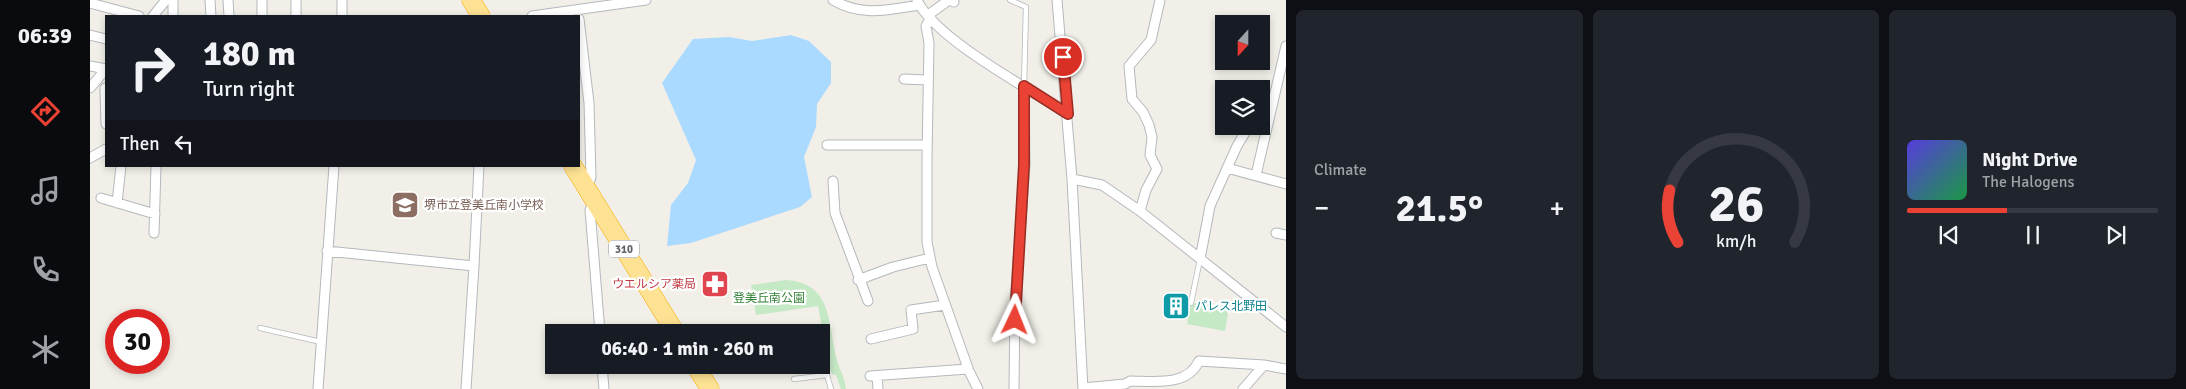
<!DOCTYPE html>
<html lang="en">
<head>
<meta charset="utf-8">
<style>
  :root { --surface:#171b24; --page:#20242c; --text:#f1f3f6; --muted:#9ea1a6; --line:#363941; --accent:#ea4335 }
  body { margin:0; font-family:Signika,"Noto Sans JP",sans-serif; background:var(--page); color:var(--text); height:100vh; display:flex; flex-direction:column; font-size:19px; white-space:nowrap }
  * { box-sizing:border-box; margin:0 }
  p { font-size:16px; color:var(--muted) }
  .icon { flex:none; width:28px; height:28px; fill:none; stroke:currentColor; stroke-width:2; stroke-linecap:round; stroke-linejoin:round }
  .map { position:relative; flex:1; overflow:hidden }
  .sheet { display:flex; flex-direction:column; gap:10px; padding:10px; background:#0d0f14; width:900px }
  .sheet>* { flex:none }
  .top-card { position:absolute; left:15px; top:15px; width:475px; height:152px; border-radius:0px; box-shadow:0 2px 8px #0003; background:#171b24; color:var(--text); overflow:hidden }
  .needle { width:32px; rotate:201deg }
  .fabs { position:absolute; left:1125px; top:15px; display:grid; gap:10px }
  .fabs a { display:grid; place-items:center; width:55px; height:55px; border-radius:0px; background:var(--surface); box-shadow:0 2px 8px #0003; font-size:25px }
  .speed { position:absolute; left:15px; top:309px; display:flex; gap:10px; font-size:25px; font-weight:700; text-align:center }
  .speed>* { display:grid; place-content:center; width:65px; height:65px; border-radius:50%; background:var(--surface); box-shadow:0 2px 8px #0003; line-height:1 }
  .speed .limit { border:8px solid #d22; background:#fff; color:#111 }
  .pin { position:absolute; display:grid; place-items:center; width:42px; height:42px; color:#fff; margin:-21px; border:2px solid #fff; border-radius:50%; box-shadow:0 1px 5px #0007 }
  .me { position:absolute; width:55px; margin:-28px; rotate:2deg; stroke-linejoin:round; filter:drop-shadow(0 0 4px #0008) }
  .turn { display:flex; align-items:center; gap:18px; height:105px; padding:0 15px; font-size:22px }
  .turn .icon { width:65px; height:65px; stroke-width:2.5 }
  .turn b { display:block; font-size:35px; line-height:42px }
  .then { display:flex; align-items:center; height:48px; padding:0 15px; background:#0003; gap:10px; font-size:19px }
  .big { font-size:38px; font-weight:700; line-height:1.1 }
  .sheet .widget { flex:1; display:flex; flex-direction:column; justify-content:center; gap:8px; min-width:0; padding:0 18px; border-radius:8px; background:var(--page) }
  .sheet .dial { align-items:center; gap:0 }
  .dial svg { height:130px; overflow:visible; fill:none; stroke:var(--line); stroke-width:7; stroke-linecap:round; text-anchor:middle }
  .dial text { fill:var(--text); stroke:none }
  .song { display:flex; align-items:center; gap:15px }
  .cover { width:60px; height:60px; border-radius:8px; background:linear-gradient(135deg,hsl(250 70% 55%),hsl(140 70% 35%)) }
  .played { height:5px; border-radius:2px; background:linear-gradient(90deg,var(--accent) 40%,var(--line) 40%) }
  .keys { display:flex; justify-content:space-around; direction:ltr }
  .heat { display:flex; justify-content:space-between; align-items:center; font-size:28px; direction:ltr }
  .sheet .tiles { flex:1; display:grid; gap:10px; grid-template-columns:repeat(3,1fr) }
  .trip { position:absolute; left:455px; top:324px; width:285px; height:50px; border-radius:0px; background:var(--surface); box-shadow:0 2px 8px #0003; font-weight:700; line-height:50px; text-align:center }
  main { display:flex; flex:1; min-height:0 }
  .dock { display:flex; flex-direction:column; width:90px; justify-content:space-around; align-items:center; background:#090b0e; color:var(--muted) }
  .dock .icon { width:35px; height:35px }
  .dock .active { color:var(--accent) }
  .dock b { font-size:22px; color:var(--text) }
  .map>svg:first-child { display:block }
</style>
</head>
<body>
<main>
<nav class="dock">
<b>06:39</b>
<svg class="icon active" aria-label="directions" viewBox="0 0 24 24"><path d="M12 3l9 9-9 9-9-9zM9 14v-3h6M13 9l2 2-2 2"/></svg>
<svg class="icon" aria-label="music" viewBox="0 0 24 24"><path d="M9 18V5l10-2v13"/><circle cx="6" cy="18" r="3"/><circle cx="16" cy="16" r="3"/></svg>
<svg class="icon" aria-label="phone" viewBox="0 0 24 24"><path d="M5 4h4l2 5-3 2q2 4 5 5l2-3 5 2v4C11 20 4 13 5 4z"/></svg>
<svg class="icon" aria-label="climate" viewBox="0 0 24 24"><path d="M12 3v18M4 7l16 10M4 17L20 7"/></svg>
</nav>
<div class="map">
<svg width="1196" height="389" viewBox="0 0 1196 389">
  <rect width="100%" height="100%" fill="#f1efe8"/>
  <path fill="#c5e8c5" d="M 696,280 C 741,283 738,320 746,356 C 748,367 755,377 756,389 L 751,389 L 746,375 L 742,374 L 740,370 L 728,306 L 666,315 L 661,285 Z
    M 1101,303 L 1139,307 L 1135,331 L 1097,324 Z"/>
  <path fill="#aadaff" d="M 701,35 L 719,41 L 741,62 L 741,83 L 727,104 L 726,127 L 714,157 L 722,197 L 710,207 L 601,243 L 577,246 L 581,205 L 598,183 L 606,160 L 572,83 L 603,39 L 639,37 L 662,41 Z"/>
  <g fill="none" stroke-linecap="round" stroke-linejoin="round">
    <g stroke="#b5b8bc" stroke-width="6">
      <path id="lane" d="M 920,0 L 936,7 L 934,86
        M 1101,303 L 1110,259
        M 170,328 L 231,342
        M 704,379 L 737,375 L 741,389"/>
    </g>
    <g stroke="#b5b8bc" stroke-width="11">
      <path id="street" d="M 83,0 L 83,16
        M 120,0 L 121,16
        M 138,0 L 139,16
        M 743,0 C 772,17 798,10 829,5
        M 827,0 C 845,39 940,89 978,114
        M 967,0 L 982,179 L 993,389
        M 0,3 L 49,16
        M 838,15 L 859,0 L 864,2
        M 63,16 L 76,0
        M 172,16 L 172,0
        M 206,16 L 206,0
        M 252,16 L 252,0
        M 442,16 L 556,0
        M 841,18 L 836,26 L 839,43 L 837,159 L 837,242 L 842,267 L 879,371 L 888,389
        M 489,19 L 499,103 L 501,177 L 497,188
        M 0,35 L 16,39
        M 0,66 L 16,69
        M 814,79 L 837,80
        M 0,88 L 16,69
        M 15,88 L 16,124
        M 1171,110 L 1184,96
        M 737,145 L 837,145
        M 0,158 L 16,149
        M 1137,168 L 1196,184
        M 1166,175 L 1196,46
        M 982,179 L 1012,185 L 1050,211 L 1196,327
        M 743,181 L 745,213 L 778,301
        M 11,198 L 65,214
        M 504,201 L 500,210 L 510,332
        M 27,203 L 31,166
        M 1050,211 L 1056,190 L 1067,169 L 1060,155 L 1062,137 L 1059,125 L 1053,112 L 1042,99 L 1039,66 L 1061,40 L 1070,0
        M 64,233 L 66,166
        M 1186,233 L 1196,235
        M 237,251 L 384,266 L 389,166
        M 1110,259 L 1120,206 L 1147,146 L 1159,126
        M 768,280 L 803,267 L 840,258
        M 781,339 L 823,329 L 821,310 L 855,305
        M 512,365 L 514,389
        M 780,376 L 878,369
        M 787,376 L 788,389
        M 993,388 L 1035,384 L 1040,381 C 1064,381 1097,387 1109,361 L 1174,365
        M 228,389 L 244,166
        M 376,389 L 384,266
        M 924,389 L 925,303 L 935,165 L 934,86
        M 1153,389 L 1174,365 L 1196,369"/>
    </g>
    <g stroke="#f9ab00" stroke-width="19">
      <path id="highway" d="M 381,0 L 391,16
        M 483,166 L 585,332
        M 605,365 L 620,389"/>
    </g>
    <use href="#lane" stroke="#fff" stroke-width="4.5"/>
    <use href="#street" stroke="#fff" stroke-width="9"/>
    <use href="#highway" stroke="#fde293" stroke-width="18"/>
  </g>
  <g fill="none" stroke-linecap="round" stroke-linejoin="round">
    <g stroke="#982c22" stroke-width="12">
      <path id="route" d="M 925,320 L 934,165 L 934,86 L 978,114 L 973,57"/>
    </g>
    <use href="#route" stroke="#ea4335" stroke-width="9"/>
  </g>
  <defs>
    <g id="school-square" transform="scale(1.4375)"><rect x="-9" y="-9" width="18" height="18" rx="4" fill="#8d6e63" stroke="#fff"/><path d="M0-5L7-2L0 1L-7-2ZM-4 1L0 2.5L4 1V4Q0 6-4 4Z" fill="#fff"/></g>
    <g id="pharmacy-square" transform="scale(1.4375)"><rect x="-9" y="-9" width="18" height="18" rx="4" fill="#e0444e" stroke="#fff"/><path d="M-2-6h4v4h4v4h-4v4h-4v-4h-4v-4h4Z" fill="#fff"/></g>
    <g id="building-square" transform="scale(1.4375)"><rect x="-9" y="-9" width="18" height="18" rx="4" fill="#0f9aa8" stroke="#fff"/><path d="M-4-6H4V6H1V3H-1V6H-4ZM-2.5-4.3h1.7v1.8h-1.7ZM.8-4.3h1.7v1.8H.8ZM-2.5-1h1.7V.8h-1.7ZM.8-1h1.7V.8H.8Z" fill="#fff"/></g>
  </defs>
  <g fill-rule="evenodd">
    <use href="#school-square" x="315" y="205"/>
    <use href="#pharmacy-square" x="625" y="284"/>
    <use href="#building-square" x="1086" y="306"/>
  </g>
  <g text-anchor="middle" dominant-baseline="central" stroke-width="4.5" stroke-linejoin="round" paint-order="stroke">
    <rect fill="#fff" stroke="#8f9295" stroke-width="1" x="519" y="240.5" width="30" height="17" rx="4"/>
    <g font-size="11" font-weight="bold" fill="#5f6368">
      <text x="534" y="249">310</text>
    </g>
    <g font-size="12" fill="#785e54" stroke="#fff" text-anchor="start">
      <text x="334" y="205">堺市立登美丘南小学校</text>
    </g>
    <g font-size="12" fill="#be3a42" stroke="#fff" text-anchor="end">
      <text x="606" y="284">ウエルシア薬局</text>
    </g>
    <g font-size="12" fill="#348238" stroke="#fff">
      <text x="679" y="298">登美丘南公園</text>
    </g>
    <g font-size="12" fill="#0d838f" stroke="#fff" text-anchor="start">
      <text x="1105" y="306">パレス北野田</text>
    </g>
  </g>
</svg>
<div class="fabs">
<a><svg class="needle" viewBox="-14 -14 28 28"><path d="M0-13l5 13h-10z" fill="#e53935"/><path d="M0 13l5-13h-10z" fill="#9ea1a6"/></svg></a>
<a><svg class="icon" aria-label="layers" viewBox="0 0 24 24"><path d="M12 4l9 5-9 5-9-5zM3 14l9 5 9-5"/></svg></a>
</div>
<div class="speed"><div class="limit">30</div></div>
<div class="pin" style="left:973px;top:57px;background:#d93025"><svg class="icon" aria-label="arrive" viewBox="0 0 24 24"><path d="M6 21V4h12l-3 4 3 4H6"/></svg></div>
<svg class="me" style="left:925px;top:320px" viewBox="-20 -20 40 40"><path d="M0-17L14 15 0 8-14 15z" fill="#ea4335" stroke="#fff" stroke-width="4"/></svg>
<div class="trip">06:40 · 1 min · 260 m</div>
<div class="top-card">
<div class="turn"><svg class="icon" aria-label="right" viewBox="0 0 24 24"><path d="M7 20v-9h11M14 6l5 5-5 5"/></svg><div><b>180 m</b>Turn right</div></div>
<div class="then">Then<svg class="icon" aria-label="left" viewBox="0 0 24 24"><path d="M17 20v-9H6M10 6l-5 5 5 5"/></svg></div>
</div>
</div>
<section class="sheet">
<div class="tiles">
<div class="widget"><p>Climate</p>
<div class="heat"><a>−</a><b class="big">21.5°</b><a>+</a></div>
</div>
<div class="widget dial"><svg viewBox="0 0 100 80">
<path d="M14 69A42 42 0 1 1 86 69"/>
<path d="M14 69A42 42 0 0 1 9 37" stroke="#ea4335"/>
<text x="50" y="56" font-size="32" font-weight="700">26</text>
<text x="50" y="72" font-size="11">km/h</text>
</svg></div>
<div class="widget">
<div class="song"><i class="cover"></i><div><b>Night Drive</b><p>The Halogens</p></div></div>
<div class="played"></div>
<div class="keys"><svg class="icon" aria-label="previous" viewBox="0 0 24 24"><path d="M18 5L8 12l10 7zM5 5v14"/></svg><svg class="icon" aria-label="pause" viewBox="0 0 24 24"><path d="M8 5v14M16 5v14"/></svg><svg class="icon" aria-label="next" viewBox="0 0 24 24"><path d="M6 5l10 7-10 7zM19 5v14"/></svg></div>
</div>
</div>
</section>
</main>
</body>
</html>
